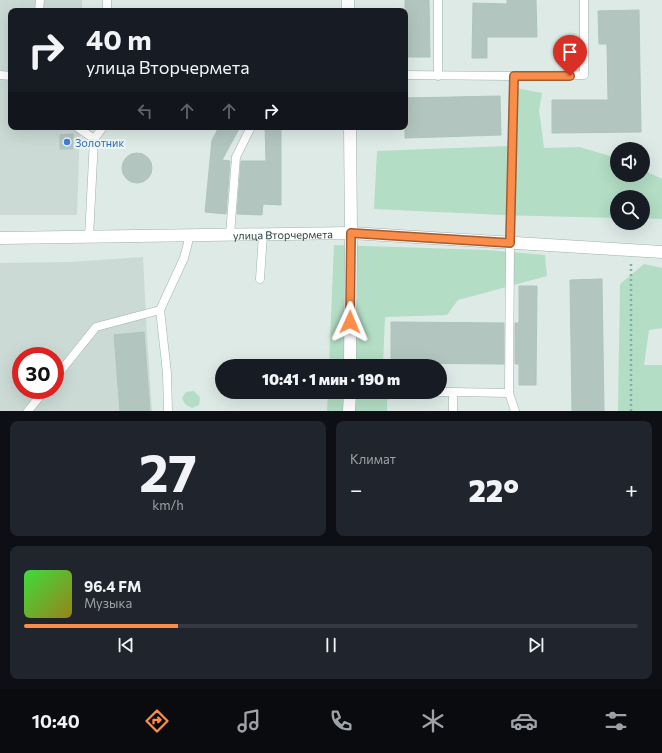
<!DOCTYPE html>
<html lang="ru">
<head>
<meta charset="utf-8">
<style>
  :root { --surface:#171b24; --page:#20242c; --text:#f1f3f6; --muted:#9ea1a6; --line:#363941; --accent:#fa8d4a }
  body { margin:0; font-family:Commissioner,sans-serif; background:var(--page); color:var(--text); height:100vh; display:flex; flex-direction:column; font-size:15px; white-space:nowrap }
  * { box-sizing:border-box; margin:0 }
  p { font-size:13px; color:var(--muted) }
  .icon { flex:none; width:22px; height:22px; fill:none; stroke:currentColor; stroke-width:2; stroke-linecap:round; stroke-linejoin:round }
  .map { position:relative; height:411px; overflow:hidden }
  .drawer { display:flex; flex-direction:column; gap:10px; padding:10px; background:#0d0f14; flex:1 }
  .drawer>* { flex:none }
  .top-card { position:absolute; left:8px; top:8px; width:400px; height:122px; border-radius:8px; box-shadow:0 4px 16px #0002; background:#171b24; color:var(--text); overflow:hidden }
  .controls { position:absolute; left:610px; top:142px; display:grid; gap:8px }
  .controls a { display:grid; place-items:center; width:40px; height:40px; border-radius:50%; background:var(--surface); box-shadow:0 4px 16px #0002; font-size:20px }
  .speed { position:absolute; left:12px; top:347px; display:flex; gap:8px; font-size:20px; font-weight:700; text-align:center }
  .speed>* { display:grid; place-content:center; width:52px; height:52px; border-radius:50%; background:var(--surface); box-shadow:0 4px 16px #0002; line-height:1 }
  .speed .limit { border:6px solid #d22; background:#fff; color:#111 }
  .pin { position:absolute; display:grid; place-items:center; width:34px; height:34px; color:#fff; margin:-41px -17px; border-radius:50% 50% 50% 0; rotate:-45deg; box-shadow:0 0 4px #0007 }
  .pin .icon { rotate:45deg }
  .me { position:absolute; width:44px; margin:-22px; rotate:1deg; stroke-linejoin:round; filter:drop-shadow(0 0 3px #0008) }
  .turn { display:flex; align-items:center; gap:14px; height:84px; padding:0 12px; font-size:18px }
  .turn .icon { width:52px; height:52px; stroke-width:2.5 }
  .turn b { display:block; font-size:28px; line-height:34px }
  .lanes { display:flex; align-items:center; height:38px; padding:0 12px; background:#0003; justify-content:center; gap:20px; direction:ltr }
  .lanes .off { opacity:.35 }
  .big { font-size:30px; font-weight:800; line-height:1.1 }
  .drawer .card { flex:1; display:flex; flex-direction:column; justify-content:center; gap:6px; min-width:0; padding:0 14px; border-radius:8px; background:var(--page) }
  .drawer .dial { align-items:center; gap:0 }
  .dial b { font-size:52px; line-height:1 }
  .song { display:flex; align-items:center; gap:12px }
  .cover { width:48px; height:48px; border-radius:6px; background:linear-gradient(135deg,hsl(120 70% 55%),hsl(50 70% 35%)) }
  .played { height:4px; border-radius:2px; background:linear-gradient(90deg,var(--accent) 25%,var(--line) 25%) }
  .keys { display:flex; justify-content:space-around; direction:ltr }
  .heat { display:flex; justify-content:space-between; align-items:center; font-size:22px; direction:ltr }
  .drawer .tiles { flex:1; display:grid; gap:10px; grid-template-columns:1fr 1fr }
  .card:last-child { grid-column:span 2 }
  .trip { position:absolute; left:215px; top:359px; width:232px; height:40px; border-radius:20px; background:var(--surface); box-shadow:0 4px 16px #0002; font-weight:800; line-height:40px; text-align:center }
  .tabs { display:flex; height:64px; justify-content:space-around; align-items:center; background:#090b0e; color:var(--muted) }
  .tabs .icon { width:28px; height:28px }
  .tabs .on { color:var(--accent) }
  .tabs b { font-size:18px; color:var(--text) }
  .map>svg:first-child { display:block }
</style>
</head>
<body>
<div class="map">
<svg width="662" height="411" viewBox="0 0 662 411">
  <rect width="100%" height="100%" fill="#ddeae6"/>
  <path fill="#cbdad5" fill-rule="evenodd" d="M 0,0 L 82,0 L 82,11 L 11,11 L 11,127 L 80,127 L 77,215 L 0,215 Z
    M 143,257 L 147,336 L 152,411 L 0,411 L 0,263 L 69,262 ZM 21,356 L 55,356 L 55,390 L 21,390 Z"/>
  <path fill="#b3ddc4" d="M 511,87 L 542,93 L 539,110 L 544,148 L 579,147 L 617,158 L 617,175 L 643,175 L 643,170 L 662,179 L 662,219 L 643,218 L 643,197 L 617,197 L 617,218 L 503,215 L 374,209 L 377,151 L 509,146 Z
    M 334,245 L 487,250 L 545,255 L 547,276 L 458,300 L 447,315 L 385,317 L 383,364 L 387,366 L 329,366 Z
    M 644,264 L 662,268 L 662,328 L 649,330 L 644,365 L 662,365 L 662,411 L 618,411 L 620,284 Z
    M 194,391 L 200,397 L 199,405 L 192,408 L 185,404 L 182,398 L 186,392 Z
    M 328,392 L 408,392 L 387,400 L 387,411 L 327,411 Z"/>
  <path fill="#b2c5bf" stroke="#afc4be" d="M 405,0 L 429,0 L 430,57 L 405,57 Z
    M 507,0 L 536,0 L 537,37 L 487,37 L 487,58 L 472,58 L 473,3 L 507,4 Z
    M 639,10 L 641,132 L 552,133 L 552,100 L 608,100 L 607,44 L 599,44 L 598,11 Z
    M 500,96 L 501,135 L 405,138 L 405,98 Z
    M 219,127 L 240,127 L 222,160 L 230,161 L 226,214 L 205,212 L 212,140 Z
    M 265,127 L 281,127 L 281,205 L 263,204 L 262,215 L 237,214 L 241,161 L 266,161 Z
    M 73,134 L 73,149 L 60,149 L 60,135 Z
    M122 168a15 15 0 1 1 30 0a15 15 0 1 1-30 0Z
    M 602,279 L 604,411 L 572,411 L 570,280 Z
    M 519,286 L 537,286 L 536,385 L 519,385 L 519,364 L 515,364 L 515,323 L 519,323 Z
    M 391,322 L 504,323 L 504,364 L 391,363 Z
    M 144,332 L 150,411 L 120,411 L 114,335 Z"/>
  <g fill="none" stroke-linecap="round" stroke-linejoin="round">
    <g stroke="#a0b2ae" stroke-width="9">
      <path id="service" d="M 107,0 L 107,11
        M 438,0 L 438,76
        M 39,11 L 40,0
        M 0,75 L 11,76
        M 405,75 L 514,76
        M 77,127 L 94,139
        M 230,235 L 236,157 L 251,127
        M 89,237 L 94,139 L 103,127
        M 260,279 L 263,234
        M 55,378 L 96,327 L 160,310
        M 440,392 L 453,392 L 453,411
        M 453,392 L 509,393 L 510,243 L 514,76 L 584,75 L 584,0
        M 509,393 L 515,411
        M 28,411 L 45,390
        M 168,411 L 167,373 L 160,310 L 184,258 L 190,235"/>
    </g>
    <g stroke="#a0b2ae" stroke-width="13">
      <g id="minor">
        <path d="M 348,0 L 348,11"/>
        <path d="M 350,127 L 351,233 L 350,366"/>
        <path id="s1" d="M 0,238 L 351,233 L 662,252"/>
        <path d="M 349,411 L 350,392"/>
      </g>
    </g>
    <path stroke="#7bb0a6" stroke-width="2.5" stroke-dasharray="2 3" stroke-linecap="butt" d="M 631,264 L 631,411"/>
    <use href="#service" stroke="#fff" stroke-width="8"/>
    <use href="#minor" stroke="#fff" stroke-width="12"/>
  </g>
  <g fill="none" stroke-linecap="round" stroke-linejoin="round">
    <g stroke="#a25c30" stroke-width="10">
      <path id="route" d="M 350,322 L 351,233 L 510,243 L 514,76 L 570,76"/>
    </g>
    <use href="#route" stroke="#fa8d4a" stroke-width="7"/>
  </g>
  <circle fill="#3f7fe0" stroke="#edf7f3" stroke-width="1.5" cx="67" cy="142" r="4"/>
  <g text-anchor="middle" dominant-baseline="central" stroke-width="4" stroke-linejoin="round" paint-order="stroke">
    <g font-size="11" fill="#366cbe" stroke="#edf7f3" text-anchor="start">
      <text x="75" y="142">Золотник</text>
    </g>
    <g font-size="11" fill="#1e3a36" stroke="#edf7f3">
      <text stroke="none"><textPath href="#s1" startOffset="283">улица Вторчермета</textPath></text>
    </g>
  </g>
</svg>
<div class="controls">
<a><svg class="icon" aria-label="sound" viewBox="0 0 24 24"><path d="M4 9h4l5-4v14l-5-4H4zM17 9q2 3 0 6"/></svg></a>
<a><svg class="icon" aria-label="search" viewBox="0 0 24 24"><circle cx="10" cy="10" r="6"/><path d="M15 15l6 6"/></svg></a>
</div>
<div class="speed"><div class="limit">30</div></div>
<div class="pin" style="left:570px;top:76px;background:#d93025"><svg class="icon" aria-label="arrive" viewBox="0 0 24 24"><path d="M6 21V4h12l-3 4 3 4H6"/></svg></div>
<svg class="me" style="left:350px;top:322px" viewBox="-20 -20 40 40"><path d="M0-17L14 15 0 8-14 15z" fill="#fa8d4a" stroke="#fff" stroke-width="4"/></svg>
<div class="trip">10:41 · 1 мин · 190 m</div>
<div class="top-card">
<div class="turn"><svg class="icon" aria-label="right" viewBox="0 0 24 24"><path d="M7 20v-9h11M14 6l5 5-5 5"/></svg><div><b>40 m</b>улица Вторчермета</div></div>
<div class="lanes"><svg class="icon off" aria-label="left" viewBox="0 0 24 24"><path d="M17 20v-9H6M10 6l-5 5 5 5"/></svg><svg class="icon off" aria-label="ahead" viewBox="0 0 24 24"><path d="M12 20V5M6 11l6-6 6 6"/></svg><svg class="icon off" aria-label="ahead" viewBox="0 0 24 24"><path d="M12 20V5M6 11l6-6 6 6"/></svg><svg class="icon" aria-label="right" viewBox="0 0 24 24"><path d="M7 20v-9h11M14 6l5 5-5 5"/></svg></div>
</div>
</div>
<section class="drawer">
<div class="tiles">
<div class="card dial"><b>27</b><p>km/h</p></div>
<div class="card"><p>Климат</p>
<div class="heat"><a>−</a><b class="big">22°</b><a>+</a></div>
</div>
<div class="card">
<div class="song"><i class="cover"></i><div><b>96.4 FM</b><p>Музыка</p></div></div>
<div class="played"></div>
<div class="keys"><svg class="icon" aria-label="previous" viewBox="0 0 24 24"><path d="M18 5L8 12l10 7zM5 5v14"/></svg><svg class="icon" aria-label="pause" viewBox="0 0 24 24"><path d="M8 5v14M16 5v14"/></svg><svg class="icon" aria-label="next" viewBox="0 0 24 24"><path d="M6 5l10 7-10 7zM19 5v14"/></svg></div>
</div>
</div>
</section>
<nav class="tabs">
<b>10:40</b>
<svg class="icon on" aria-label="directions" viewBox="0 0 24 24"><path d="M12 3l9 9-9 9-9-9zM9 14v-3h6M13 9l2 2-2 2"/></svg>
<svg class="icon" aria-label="music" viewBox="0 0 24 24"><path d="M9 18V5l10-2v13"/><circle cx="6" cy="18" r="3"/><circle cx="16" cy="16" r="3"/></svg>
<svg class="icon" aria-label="phone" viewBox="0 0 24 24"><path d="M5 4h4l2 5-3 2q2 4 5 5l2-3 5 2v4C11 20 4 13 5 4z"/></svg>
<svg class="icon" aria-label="climate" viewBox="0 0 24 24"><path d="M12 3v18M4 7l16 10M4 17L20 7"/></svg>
<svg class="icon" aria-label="car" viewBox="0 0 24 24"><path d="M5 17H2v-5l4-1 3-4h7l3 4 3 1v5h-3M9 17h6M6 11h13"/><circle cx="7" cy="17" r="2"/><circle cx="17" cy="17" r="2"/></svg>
<svg class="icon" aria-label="filters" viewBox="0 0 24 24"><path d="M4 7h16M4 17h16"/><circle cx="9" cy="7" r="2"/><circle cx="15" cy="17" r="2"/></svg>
</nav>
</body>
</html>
